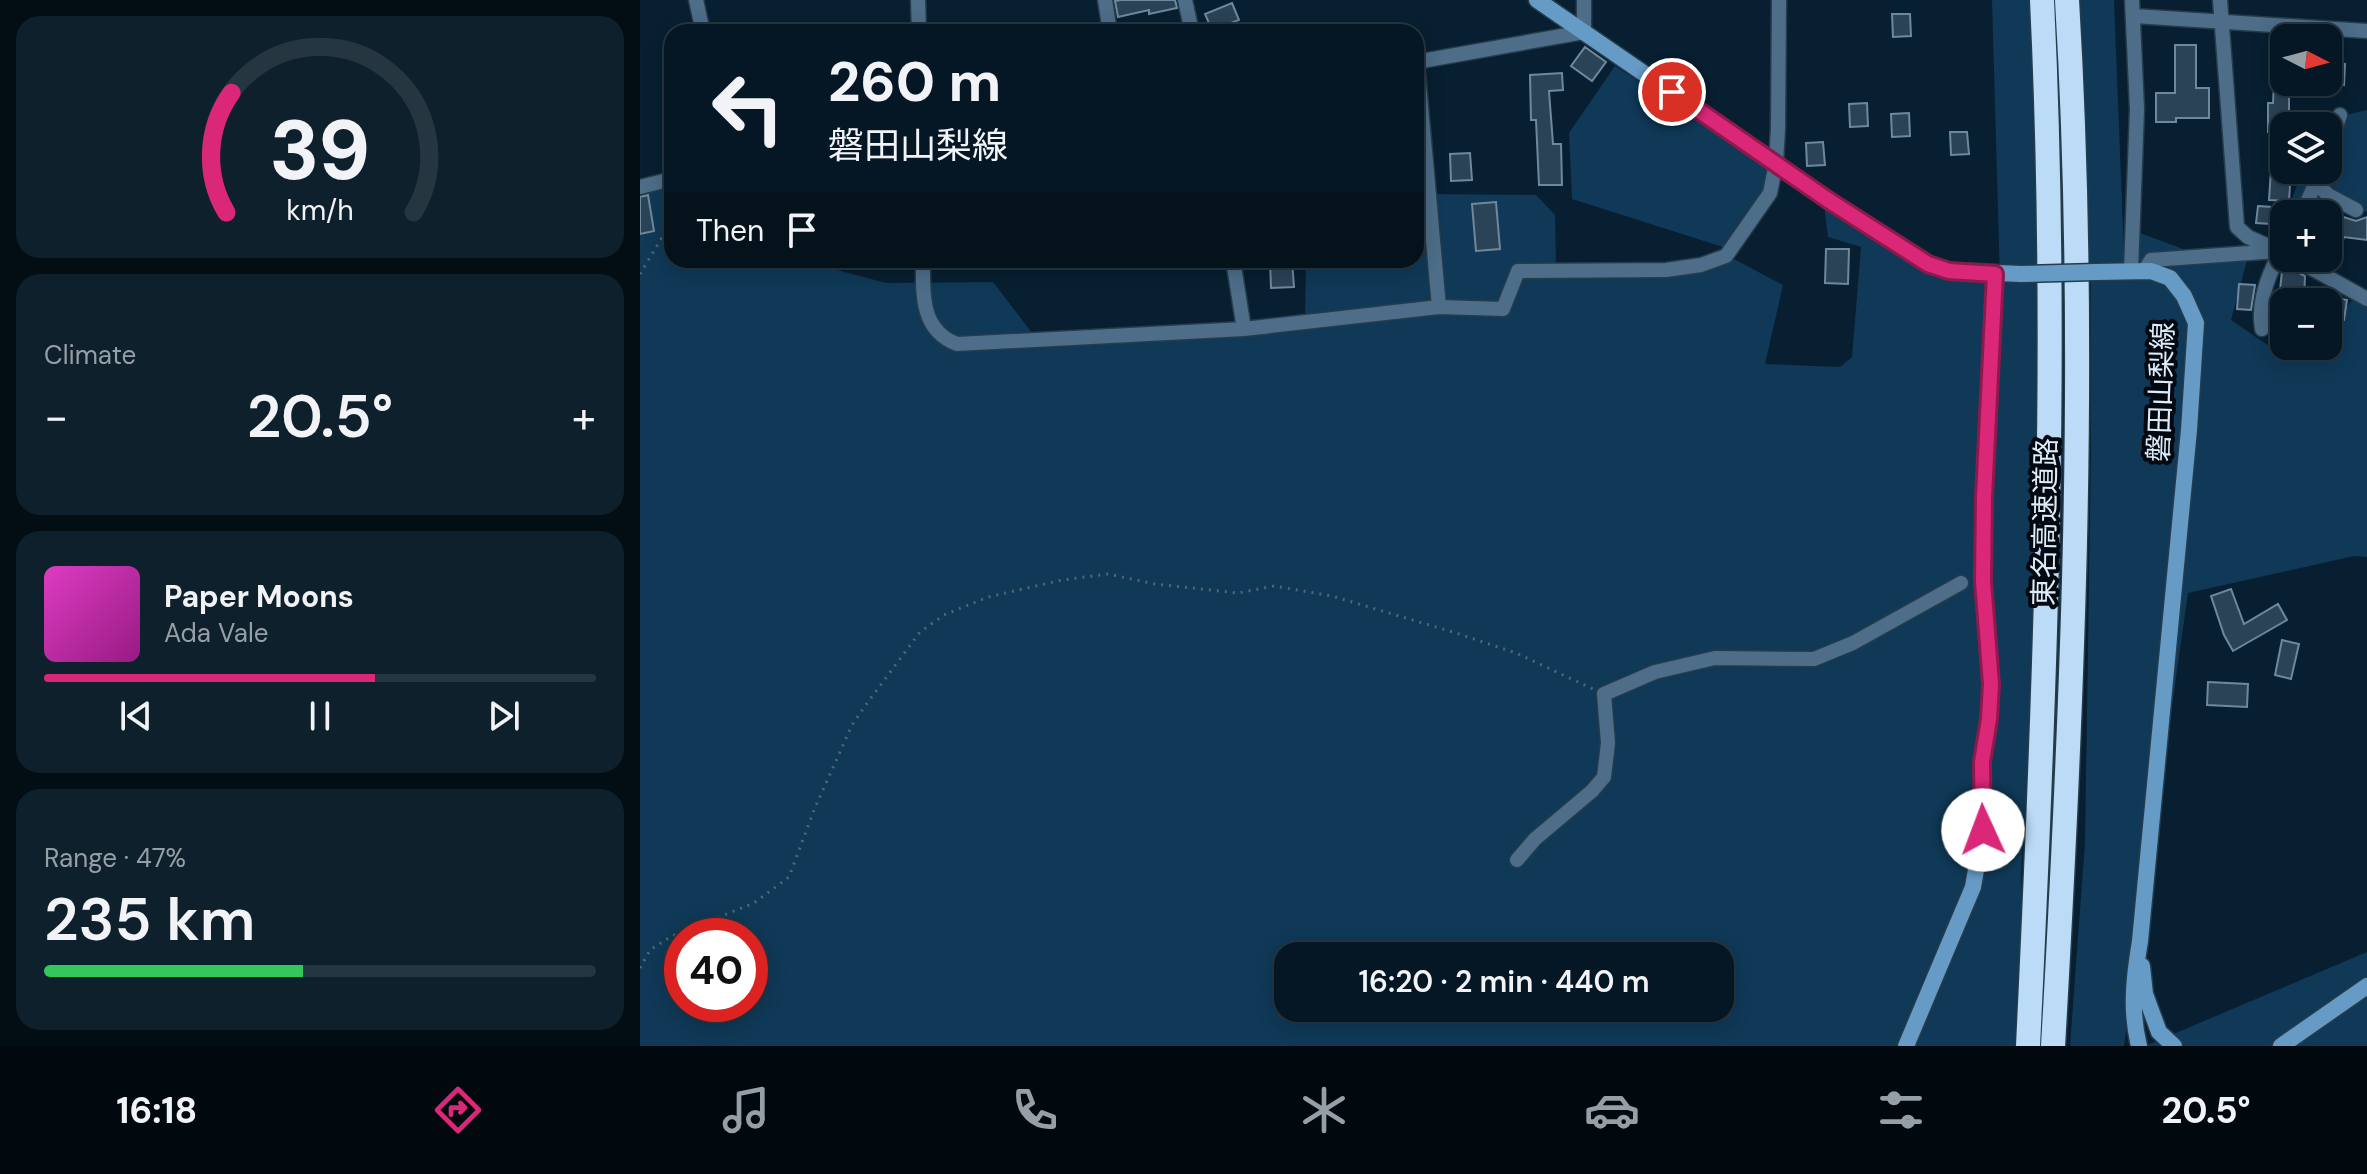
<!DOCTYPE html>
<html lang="en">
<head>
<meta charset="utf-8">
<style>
  :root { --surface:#051724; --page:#0e202c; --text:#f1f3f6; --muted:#979fa6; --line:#263641; --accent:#db2777 }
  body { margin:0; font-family:"DM Sans","Noto Sans JP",sans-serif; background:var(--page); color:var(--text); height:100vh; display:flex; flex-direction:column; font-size:30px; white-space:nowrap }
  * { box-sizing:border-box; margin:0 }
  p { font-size:26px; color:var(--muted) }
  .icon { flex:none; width:44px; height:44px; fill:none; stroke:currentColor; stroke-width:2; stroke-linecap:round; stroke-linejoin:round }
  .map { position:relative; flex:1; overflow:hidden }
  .side { display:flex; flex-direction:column; gap:16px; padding:16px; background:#030d14; width:640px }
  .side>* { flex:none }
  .top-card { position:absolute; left:24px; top:24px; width:760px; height:244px; border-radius:24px; box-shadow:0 4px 20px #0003,0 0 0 2px var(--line); background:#051724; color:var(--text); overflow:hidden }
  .needle { width:52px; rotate:96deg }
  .controls { position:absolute; left:1630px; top:24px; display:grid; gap:16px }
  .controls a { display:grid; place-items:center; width:72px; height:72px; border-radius:16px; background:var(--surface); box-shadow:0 4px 20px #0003,0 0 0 2px var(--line); font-size:40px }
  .speed { position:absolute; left:24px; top:918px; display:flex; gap:16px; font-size:40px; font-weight:700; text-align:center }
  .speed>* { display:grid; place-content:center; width:104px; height:104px; border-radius:50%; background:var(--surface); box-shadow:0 4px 20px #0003,0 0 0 2px var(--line); line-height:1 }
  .speed .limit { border:12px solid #d22; background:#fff; color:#111 }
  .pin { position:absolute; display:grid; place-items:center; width:68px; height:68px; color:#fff; margin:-34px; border:4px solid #fff; border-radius:50%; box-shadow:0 2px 8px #0007 }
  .me { position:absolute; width:88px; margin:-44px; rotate:358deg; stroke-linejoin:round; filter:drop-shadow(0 0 6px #0008) }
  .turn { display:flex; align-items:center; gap:28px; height:168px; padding:0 32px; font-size:36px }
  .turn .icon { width:104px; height:104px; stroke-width:2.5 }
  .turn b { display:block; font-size:56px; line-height:68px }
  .then { display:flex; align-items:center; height:76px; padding:0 32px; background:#0003; gap:16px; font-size:30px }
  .big { font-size:60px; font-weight:600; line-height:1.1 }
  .side .card { flex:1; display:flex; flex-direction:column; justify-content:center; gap:12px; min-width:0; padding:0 28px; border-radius:24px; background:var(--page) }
  .side .dial { align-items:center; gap:0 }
  .dial svg { height:208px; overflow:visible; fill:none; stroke:var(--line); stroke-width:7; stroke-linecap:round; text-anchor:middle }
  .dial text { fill:var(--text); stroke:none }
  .song { display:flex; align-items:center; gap:24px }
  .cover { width:96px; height:96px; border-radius:12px; background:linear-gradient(135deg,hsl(310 70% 55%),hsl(310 70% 35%)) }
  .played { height:8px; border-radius:4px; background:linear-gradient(90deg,var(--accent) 60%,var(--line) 60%) }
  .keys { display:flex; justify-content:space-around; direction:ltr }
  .heat { display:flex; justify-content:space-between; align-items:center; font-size:44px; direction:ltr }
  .charge { height:12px; border-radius:6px; background:linear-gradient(90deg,#34c759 47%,var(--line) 0) }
  .trip { position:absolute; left:634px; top:942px; width:460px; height:80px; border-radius:24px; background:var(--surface); box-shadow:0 4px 20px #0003,0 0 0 2px var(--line); font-weight:600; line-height:80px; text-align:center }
  .tab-bar { display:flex; height:128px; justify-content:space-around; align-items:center; background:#02090e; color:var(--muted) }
  .tab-bar .icon { width:56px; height:56px }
  .tab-bar .active { color:var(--accent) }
  .tab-bar b { font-size:36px; color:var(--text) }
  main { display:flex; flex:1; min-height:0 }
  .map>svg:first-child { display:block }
</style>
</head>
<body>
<main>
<section class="side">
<div class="card dial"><svg viewBox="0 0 100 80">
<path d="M14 69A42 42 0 1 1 86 69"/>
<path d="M14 69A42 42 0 0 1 16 23" stroke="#db2777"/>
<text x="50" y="56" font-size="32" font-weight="700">39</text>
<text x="50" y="72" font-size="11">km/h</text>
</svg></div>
<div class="card"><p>Climate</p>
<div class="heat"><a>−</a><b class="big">20.5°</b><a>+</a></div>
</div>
<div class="card">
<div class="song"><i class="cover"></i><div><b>Paper Moons</b><p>Ada Vale</p></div></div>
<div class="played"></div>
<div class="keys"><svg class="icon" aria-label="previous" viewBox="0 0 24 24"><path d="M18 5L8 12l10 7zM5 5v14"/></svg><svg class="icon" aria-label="pause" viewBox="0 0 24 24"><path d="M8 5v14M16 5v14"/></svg><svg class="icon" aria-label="next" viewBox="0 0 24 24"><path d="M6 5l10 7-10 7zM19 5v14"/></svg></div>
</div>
<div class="card"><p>Range · 47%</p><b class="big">235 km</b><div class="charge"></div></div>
</section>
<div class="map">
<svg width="1727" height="1046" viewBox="0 0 1727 1046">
  <rect width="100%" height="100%" fill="#071f30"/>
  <path fill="#0f3957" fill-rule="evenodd" d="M 1352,0 L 1395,0 L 1401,310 L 1391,729 L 1381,874 L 1383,932 L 1376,1046 L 0,1046 L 0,187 L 32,179 L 32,260 L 170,260 L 171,263 L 246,283 L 353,282 L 403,347 L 476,335 L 665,322 L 666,260 L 776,260 L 776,178 L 782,177 L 789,194 L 896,195 L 915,215 L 916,264 L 878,271 L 1001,271 L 1092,258 L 1143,285 L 1125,364 L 1200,367 L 1212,357 L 1221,247 L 1188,237 L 1184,204 L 1285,262 L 1360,281 ZM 42,936 L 110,936 L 110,1004 L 42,1004 ZM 648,956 L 1080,956 L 1080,1008 L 648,1008 Z
    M 1434,0 L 1474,0 L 1485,280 L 1500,233 L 1562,256 L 1609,253 L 1591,320 L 1635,350 L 1688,346 L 1688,329 L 1714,298 L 1727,300 L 1727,557 L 1714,556 L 1548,593 L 1484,1046 L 1430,1046 L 1445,842 L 1451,451 L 1451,284 Z
    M 975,66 L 1131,169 L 1128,196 L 1086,248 L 932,199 L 929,133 Z
    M 1727,110 L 1727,212 C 1686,195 1683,214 1646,214 L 1663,170 L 1688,170 L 1688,129 L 1702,116 Z
    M 1727,952 L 1727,1046 L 1505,1046 Z"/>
  <path fill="#2b4356" stroke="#6e889e" stroke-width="2" d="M 481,0 L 535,0 L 537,8 L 509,14 L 509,10 L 478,17 L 475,1 Z
    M 592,3 L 599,20 L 572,30 L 565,14 Z
    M 1252,14 L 1270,14 L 1271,36 L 1253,37 Z
    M 1535,45 L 1556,45 L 1556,88 L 1569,88 L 1569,118 L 1536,118 L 1536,122 L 1516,122 L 1516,93 L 1535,93 Z
    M 945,47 L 966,62 L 952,81 L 931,66 Z
    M 1688,63 L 1705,64 L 1704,85 L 1688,84 Z
    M 922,73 L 923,90 L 909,91 L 913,144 L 921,144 L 922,185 L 899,185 L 896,120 L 891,120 L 890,75 Z
    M 1634,82 L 1649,82 L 1649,126 L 1644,126 L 1644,132 L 1628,132 L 1628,103 L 1633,103 Z
    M 1227,103 L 1228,126 L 1210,127 L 1209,104 Z
    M 1269,113 L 1270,136 L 1252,137 L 1251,114 Z
    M 1310,132 L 1327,132 L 1329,154 L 1311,155 Z
    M 1183,142 L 1185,165 L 1167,166 L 1166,143 Z
    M 830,153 L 832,180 L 811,181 L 810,154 Z
    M 1631,169 L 1651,170 L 1649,201 L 1629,200 Z
    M 8,195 L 14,231 L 0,234 L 0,197 Z
    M 856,202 L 860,249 L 836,251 L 832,204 Z
    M 1618,206 L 1632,207 L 1631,224 L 1616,223 Z
    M 1688,212 L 1716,221 L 1727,217 L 1727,240 L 1704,237 L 1693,268 L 1688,266 Z
    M 1186,249 L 1209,249 L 1208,284 L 1185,283 Z
    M 630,260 L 652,260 L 654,287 L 631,288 Z
    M 1642,271 L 1657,272 L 1665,276 L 1664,300 L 1639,299 Z
    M 1599,284 L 1615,285 L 1611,310 L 1597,309 Z
    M 1688,296 L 1707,300 L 1704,320 L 1688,318 Z
    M 1591,589 L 1604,624 L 1638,604 L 1647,620 L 1593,651 L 1584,635 L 1571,596 Z
    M 1642,640 L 1659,644 L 1651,679 L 1635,675 Z
    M 1568,682 L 1608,684 L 1607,707 L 1567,705 Z"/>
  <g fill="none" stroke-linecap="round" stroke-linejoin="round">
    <g stroke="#253c4c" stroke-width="17">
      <path id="street" d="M 56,0 L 63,32
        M 278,0 L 279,32
        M 465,0 L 470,32
        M 545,0 L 552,32
        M 1580,0 L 1597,227 L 1608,237 L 1644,253
        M 1494,16 L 1727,31
        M 776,62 L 944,32 L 944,0
        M 777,62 L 799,307
        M 1688,150 L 1700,115
        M 1677,184 L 1688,195 L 1716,210
        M 0,187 L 32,179
        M 1662,214 L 1681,170
        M 1653,258 L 1727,299
        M 283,260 C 283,293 280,330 317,344 L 604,329 L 799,307 L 863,309 L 878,271 L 1026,270 L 1061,265 L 1086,256 L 1130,193 L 1136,163 L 1138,128 L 1139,0
        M 593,260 L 604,329
        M 1491,271 L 1497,109 L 1492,0
        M 1504,271 L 1511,260 L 1638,251
        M 1622,329 C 1617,301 1630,270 1644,246
        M 877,860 L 895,839 L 952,791 L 964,777 L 968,743 L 964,694 L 1015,672 L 1075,658 L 1174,659 L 1213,643 L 1321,583"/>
    </g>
    <g stroke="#253c4c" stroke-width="19">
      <path id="secondary" d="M 897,0 L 1188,200 L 1288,264 L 1309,271 L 1381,274
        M 1455,272 L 1511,271 L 1530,278 L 1544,296 L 1556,323 L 1549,430 L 1500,941 C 1494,977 1490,1010 1499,1046
        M 1502,966 L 1505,994 L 1519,1032 L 1534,1046
        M 1266,1046 L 1333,887 L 1343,830 L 1342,762 L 1349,719 L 1351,684 L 1343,581 L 1344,497 L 1355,274
        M 1641,1046 L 1727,986"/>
    </g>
    <g stroke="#253c4c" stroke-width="27">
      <path id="highway" d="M 1388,1046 C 1405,697 1419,349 1402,0
        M 1413,1046 C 1433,698 1448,349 1427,0"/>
    </g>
    <path stroke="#526676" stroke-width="3" stroke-dasharray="2 6" stroke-linecap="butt" d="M 0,274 L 32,221
      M 0,968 L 10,950 L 30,937 L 114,903 L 149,877 L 174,810 L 212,725 L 225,706 L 280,632 L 304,615 L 348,597 L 422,580 L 468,574 L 515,584 L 598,593 L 634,586 L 692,596 L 816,633 L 876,653 L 953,689"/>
    <use href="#street" stroke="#4d6d88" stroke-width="14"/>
    <use href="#secondary" stroke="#669bc6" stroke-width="16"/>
    <use href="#highway" stroke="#bbdbf6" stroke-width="24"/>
    <g stroke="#253c4c" stroke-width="19" stroke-linecap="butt">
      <path id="secondary-bridge" d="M 1381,274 L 1455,272"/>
    </g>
    <use href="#secondary-bridge" stroke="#669bc6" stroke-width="16"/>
  </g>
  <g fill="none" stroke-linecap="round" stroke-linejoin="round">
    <g stroke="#8e194d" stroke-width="20">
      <path id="route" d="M 1032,92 L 1188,200 L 1288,264 L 1309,271 L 1355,274 L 1344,497 L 1343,581 L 1351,684 L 1349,719 L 1342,762 L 1343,830"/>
    </g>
    <use href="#route" stroke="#db2777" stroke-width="14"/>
  </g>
  <g text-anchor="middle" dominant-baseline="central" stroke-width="8" stroke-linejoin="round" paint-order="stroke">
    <g font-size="28" fill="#deecf9" stroke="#02080f">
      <text transform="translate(1521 392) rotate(-88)">磐田山梨線</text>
      <text transform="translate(1405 522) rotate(-89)">東名高速道路</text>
    </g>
  </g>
</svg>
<div class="controls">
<a><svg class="needle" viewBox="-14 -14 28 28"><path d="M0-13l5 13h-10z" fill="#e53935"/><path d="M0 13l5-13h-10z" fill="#979fa6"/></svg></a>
<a><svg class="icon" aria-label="layers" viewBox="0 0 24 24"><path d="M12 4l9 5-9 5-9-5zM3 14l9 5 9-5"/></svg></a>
<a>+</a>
<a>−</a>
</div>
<div class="speed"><div class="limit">40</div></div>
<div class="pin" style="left:1032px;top:92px;background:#d93025"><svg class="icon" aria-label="arrive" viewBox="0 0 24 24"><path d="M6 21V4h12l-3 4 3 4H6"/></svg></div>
<svg class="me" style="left:1343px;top:830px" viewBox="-20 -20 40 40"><circle r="19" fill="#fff"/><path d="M0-13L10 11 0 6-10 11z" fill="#db2777"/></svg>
<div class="trip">16:20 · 2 min · 440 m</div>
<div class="top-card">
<div class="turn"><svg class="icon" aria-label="left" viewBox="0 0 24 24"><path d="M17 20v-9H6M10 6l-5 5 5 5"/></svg><div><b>260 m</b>磐田山梨線</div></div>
<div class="then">Then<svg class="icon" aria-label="arrive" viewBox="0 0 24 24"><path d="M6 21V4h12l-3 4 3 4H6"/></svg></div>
</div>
</div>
</main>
<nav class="tab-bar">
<b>16:18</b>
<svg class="icon active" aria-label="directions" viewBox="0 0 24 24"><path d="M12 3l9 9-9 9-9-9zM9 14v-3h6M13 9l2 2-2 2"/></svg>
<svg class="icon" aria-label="music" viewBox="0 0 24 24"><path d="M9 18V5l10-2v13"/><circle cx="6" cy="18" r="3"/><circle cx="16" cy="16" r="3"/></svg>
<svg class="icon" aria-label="phone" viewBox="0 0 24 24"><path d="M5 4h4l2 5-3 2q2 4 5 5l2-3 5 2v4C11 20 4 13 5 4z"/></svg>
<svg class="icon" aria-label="climate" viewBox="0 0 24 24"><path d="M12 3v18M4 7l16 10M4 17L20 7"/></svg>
<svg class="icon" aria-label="car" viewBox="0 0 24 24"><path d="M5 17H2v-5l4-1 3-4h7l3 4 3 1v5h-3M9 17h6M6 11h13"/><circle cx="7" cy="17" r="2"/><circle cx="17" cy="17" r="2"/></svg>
<svg class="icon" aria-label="filters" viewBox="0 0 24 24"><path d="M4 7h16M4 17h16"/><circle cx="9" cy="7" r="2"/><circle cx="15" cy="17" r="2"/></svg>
<b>20.5°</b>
</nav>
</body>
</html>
